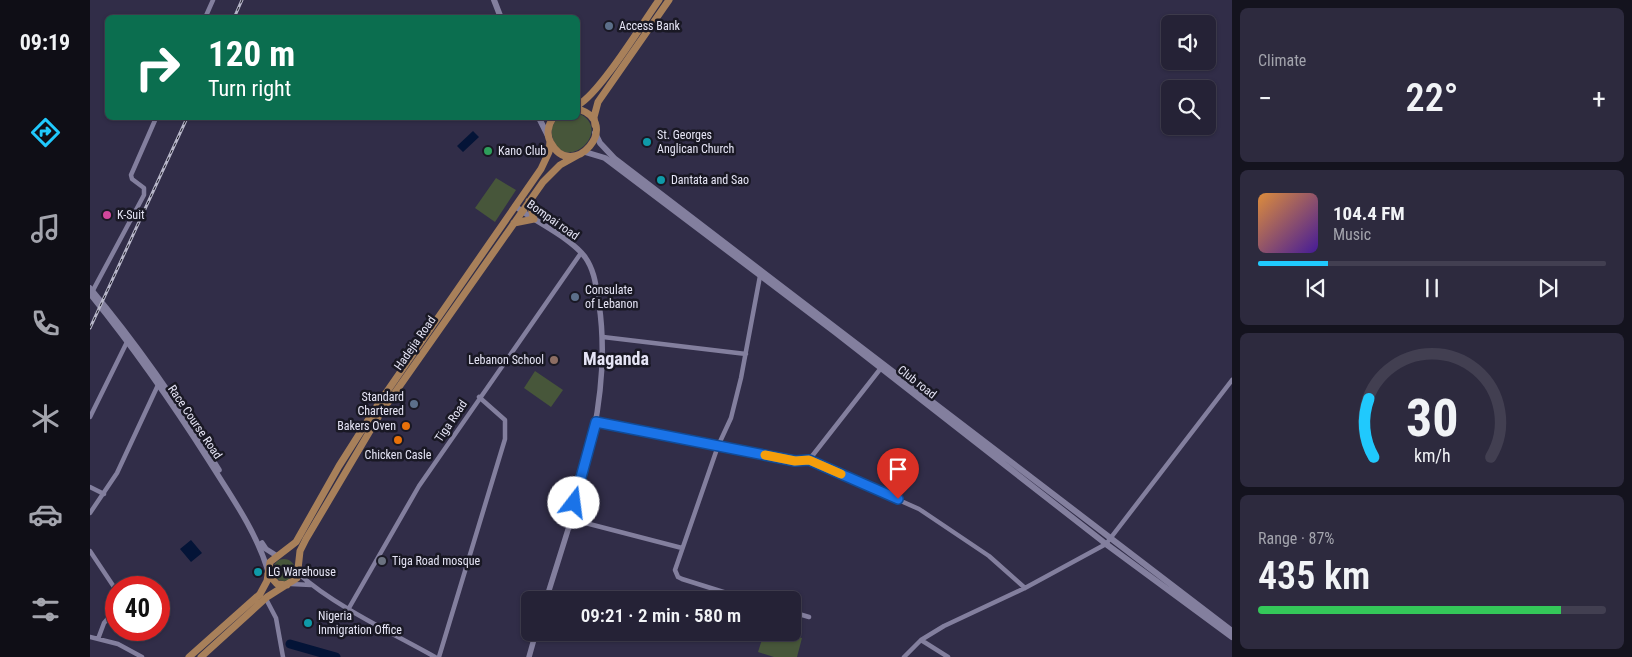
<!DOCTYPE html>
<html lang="en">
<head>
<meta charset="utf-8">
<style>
  :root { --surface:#252236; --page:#2d2a3e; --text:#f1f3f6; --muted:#a3a4ad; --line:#423f51; --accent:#20c9fd }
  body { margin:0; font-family:"Roboto Condensed",sans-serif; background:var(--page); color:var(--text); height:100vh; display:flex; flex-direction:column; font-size:19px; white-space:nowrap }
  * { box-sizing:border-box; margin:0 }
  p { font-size:16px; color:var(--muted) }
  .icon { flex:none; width:28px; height:28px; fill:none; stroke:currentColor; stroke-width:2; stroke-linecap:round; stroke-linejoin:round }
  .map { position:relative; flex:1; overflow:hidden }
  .drawer { display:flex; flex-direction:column; gap:8px; padding:8px; background:#14131e; width:400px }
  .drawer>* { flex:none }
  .hud { position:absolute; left:15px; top:15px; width:475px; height:105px; border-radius:8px; box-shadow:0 1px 4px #0004,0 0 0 1px var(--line); background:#0b6e4f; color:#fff; overflow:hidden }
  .controls { position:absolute; left:1071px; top:15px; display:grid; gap:10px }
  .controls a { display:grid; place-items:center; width:55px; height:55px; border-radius:8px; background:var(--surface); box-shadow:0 1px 4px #0004,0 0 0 1px var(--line); font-size:25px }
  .speed { position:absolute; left:15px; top:576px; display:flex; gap:10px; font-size:25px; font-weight:700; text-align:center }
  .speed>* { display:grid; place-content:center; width:65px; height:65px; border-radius:50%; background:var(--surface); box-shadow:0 1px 4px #0004,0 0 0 1px var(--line); line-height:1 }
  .speed .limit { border:8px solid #d22; background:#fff; color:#111 }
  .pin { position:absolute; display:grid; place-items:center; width:42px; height:42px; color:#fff; margin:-51px -21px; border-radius:50% 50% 50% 0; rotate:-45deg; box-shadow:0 0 5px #0007 }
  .pin .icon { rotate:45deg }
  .me { position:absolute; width:55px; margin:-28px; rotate:15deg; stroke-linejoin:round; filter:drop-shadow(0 0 4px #0008) }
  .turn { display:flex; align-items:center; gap:18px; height:105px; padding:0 20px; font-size:22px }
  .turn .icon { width:65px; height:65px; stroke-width:2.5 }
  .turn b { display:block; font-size:35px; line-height:42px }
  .big { font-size:38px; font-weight:600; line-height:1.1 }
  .drawer .card { flex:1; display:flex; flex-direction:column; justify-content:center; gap:8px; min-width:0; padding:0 18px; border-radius:8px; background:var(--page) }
  .drawer .dial { align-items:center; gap:0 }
  .dial svg { height:130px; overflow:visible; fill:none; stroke:var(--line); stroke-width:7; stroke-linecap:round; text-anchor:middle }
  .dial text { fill:var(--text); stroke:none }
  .song { display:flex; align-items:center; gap:15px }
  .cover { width:60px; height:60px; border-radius:8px; background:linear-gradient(135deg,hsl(30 70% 55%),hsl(260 70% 35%)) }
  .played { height:5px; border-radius:2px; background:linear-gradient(90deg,var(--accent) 20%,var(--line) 20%) }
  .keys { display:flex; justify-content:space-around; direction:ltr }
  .heat { display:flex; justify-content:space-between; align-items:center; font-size:28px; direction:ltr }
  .charge { height:8px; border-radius:4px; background:linear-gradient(90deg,#34c759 87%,var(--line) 0) }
  .trip { position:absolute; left:431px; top:591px; width:280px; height:50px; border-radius:8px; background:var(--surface); box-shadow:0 1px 4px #0004,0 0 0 1px var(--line); font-weight:600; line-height:50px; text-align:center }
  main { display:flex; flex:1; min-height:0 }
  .menu { display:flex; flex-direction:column; width:90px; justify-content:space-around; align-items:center; background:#0f0e16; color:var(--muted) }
  .menu .icon { width:35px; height:35px }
  .menu .active { color:var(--accent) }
  .menu b { font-size:22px; color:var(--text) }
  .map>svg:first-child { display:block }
</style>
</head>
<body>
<main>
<nav class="menu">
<b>09:19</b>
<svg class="icon active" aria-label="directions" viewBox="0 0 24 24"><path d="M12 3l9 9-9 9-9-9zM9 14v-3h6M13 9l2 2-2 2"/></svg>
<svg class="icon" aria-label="music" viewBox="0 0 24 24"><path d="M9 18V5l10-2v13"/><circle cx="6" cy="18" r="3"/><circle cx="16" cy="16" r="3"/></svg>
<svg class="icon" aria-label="phone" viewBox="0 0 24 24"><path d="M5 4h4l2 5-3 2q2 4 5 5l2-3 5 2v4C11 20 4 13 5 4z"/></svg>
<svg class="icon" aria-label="climate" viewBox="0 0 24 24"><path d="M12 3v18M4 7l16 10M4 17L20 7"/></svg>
<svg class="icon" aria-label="car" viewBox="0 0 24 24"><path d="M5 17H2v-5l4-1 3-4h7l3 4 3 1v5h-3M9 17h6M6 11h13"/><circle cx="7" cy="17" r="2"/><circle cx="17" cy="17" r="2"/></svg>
<svg class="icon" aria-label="filters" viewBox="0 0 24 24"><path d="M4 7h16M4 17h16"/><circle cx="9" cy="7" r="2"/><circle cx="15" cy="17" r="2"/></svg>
</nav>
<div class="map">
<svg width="1142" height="657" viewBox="0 0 1142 657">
  <rect width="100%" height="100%" fill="#312d48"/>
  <path fill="#47563a" d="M 488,113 C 525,129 476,175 463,139 C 460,131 462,124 468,118 L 488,118 Z
    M 406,178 L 426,190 L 405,222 L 385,208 Z
    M 445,371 L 473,390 L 461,407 L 434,388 Z
    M183 570a11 11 0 1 1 22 0a11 11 0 1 1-22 0Z
    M 674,633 L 695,633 L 712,638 L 707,657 L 684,657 L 668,652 Z"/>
  <path fill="#041437" d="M 383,131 L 389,137 L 373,152 L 367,146 Z
    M 101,540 L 112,553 L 101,562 L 90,549 Z"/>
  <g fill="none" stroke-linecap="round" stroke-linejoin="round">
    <path stroke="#041437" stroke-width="9" d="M 200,644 L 246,657"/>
    <path stroke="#837f9e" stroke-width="4.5" d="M 115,18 L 123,0
      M 1,294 L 54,195 L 54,188 L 42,179 L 41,175 L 66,118
      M 513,337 L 656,354
      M 0,417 L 37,342
      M 506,422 L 705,461 L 719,460 L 829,509 L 899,556 L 935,588
      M 719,460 L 791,368
      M 0,487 L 14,494
      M 0,513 L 27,473 L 68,385
      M 480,519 L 592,548
      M 0,551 L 26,590
      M 209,574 C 243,605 304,634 345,657
      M 201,584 L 221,585
      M 176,599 L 186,618 L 193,657
      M 659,600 L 592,579 L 588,577 L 585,570 L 628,446 L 641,418 L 651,378 L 670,276
      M 259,608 L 329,486 L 491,253
      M 702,612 L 719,617
      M 0,637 L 28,644 L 52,657
      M 8,639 L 14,623 L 26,609
      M 831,640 L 858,657
      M 349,657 L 415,439 L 415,420 L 389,397
      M 814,657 L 831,640 L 854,626 L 935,588 L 1016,544 L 1142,380"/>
    <path stroke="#837f9e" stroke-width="5.5" d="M 425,206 C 445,222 480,237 495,257 C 505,271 506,287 509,304 C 524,404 485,505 456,600
      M 0,288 C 48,345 90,406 129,470
      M 0,294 C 43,347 82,403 119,461 C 141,496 166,531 178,571
      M 172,543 L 176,549 L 187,556
      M 439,657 L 446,632"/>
    <path stroke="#837f9e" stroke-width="6" d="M 404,0 L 411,18
      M 449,118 L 458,136
      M 505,133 L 510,143 L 525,159 L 1142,631
      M 495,152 L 515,158 L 745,332 L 1016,544 L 1142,637"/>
    <path stroke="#a8805a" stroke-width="7" d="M 488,105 C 510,93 552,24 569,0
      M 463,118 C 458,125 456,135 461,143 C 482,183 534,123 488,109
      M 505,125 L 504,117 L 508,102 L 579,0
      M 424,223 L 444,219 L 439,201
      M 178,574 L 187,584 L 197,585
      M 99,657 L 170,594 L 177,581 L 180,562 L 206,542 L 249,466 L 289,403 L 451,169 L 459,152 L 460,141
      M 111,657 L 177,597 L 207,578 L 210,551 L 216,539 L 290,414 L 453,182 L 470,165 L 488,155"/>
    <g stroke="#b6b5c8" stroke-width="3">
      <path id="rail" d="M 144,18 L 152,0
        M 0,328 L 97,118"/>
    </g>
    <use href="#rail" stroke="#191824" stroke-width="1" stroke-dasharray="4" stroke-linecap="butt"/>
  </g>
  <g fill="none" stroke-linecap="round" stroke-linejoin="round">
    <g stroke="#114b97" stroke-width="12">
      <path id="route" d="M 484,503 L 506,422 L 705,461 L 719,460 L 808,499"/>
    </g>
    <use href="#route" stroke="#1a73e8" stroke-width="9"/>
    <path stroke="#f59e0b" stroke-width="9" d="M 675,455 L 705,461 L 719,460 L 751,474"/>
  </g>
  <g fill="#5c6f8a" stroke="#191824" stroke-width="2">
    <circle cx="519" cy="26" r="5"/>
    <circle cx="485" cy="297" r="5"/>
    <circle cx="324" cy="404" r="5"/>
  </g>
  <g fill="#0f9aa8" stroke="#191824" stroke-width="2">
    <circle cx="557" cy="142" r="5"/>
    <circle cx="571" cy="180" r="5"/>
    <circle cx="168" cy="572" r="5"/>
    <circle cx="218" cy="623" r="5"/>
  </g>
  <circle fill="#2e9e5b" stroke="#191824" stroke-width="2" cx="398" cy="151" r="5"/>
  <circle fill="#d1479c" stroke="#191824" stroke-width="2" cx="17" cy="215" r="5"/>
  <circle fill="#8d6e63" stroke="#191824" stroke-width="2" cx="464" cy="360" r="5"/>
  <g fill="#e8710a" stroke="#191824" stroke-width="2">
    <circle cx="316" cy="426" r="5"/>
    <circle cx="308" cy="440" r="5"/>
  </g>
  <circle fill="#6b7280" stroke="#191824" stroke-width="2" cx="292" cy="561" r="5"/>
  <g text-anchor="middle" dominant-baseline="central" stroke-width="5" stroke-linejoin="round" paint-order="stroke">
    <g font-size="12" fill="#e5e4f5" stroke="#191824" text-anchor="start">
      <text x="529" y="26">Access Bank</text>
      <text x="567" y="135">St. Georges<tspan x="567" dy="14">Anglican Church</tspan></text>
      <text x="408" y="151">Kano Club</text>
      <text x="581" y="180">Dantata and Sao</text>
      <text x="27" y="215">K-Suit</text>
      <text x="495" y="290">Consulate<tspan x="495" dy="14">of Lebanon</tspan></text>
      <text x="454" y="360" text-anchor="end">Lebanon School</text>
      <text x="314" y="397" text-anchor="end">Standard<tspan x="314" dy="14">Chartered</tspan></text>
      <text x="306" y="426" text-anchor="end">Bakers Oven</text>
      <text x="308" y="455" text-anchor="middle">Chicken Casle</text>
      <text x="302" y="561">Tiga Road mosque</text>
      <text x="178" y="572">LG Warehouse</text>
      <text x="228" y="616">Nigeria<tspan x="228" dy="14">Inmigration Office</tspan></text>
    </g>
    <g font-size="12" fill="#e5e4f5" stroke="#191824">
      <text transform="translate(463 220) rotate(35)">Bompai road</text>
      <text transform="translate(325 343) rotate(-55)">Hadejia Road</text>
      <text transform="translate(827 382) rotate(38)">Club road</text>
      <text transform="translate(361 421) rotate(-56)">Tiga Road</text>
      <text transform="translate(105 422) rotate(56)">Race Course Road</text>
    </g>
    <g font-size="18" font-weight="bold" fill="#e5e4f5" stroke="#191824">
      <text x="526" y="358">Maganda</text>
    </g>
  </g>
</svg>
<div class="controls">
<a><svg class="icon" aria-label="sound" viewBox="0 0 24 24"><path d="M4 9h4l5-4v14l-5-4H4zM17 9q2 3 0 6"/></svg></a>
<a><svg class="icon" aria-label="search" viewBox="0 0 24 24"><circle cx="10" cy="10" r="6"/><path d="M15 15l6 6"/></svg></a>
</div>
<div class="speed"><div class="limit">40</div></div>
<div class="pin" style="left:808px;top:499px;background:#d93025"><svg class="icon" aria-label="arrive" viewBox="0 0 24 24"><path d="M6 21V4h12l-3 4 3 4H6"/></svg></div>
<svg class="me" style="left:484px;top:503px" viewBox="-20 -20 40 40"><circle r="19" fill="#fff"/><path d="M0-13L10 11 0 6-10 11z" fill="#1a73e8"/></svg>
<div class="trip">09:21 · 2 min · 580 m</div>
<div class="hud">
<div class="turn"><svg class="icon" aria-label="right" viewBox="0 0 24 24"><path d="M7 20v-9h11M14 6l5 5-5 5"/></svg><div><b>120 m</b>Turn right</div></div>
</div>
</div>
<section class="drawer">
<div class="card"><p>Climate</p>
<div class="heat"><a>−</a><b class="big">22°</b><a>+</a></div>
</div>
<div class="card">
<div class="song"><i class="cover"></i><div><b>104.4 FM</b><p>Music</p></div></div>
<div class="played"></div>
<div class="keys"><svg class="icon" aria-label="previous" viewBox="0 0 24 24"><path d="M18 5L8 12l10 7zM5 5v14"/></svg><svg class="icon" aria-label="pause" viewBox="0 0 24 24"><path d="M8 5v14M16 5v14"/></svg><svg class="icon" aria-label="next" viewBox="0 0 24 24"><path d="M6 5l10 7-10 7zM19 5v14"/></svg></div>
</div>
<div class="card dial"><svg viewBox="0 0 100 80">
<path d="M14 69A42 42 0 1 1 86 69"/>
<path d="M14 69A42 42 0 0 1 11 33" stroke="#20c9fd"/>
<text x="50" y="56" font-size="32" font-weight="700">30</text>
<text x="50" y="72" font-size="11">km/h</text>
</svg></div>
<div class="card"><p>Range · 87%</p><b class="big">435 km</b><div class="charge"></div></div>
</section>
</main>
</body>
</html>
